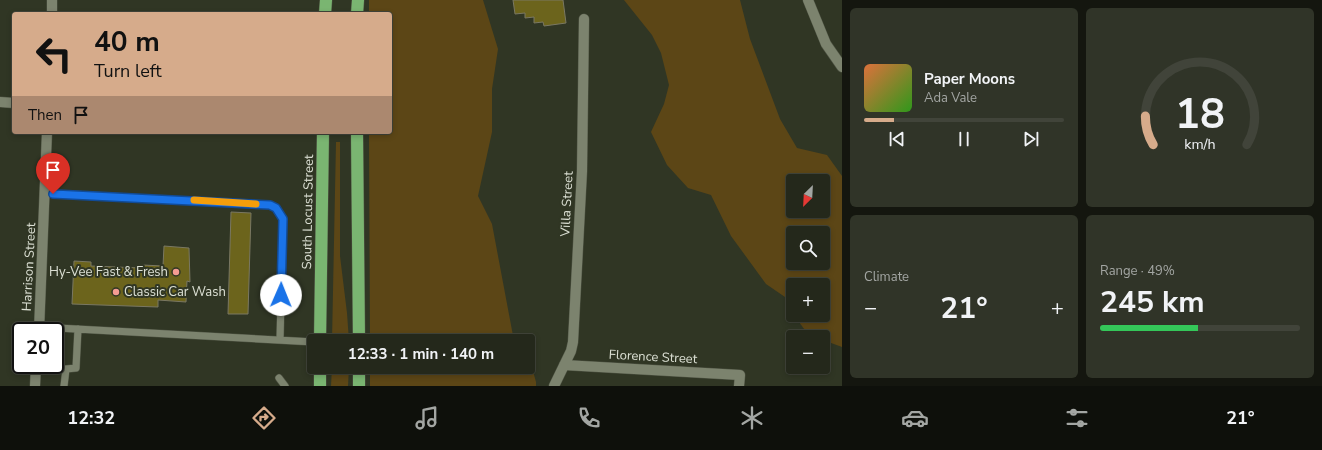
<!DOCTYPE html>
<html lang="en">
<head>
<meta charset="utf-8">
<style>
  :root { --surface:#24281b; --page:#303428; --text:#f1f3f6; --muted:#a3a6a3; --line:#41443a; --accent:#d6ab8b }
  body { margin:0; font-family:"Nunito Sans",sans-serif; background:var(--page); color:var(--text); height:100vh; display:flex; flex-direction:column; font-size:15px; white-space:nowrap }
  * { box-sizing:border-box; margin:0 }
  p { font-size:13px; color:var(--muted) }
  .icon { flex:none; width:22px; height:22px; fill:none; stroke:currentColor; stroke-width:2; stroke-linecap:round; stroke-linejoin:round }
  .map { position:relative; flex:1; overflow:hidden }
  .drawer { display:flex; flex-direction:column; gap:8px; padding:8px; background:#14160f; width:480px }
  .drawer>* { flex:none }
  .top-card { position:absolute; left:12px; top:12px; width:380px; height:122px; border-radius:4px; box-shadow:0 2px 6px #0003,0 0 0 1px var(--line); background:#d6ab8b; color:#111; overflow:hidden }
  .needle { width:26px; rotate:204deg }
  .controls { position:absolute; left:786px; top:174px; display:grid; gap:8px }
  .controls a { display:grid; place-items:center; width:44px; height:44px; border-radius:4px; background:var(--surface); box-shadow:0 2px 6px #0003,0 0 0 1px var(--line); font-size:20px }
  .speed { position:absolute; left:12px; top:322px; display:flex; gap:8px; font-size:20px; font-weight:700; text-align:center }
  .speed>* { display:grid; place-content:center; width:52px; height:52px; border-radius:50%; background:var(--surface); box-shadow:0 2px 6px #0003,0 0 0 1px var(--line); line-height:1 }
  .speed .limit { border:2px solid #111; border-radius:6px; background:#fff; color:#111 }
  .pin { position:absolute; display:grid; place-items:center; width:34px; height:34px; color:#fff; margin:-41px -17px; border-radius:50% 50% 50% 0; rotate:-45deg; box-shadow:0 0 4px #0007 }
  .pin .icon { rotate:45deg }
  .me { position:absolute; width:44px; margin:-22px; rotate:1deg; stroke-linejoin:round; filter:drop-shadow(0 0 3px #0008) }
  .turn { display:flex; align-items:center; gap:14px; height:84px; padding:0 16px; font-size:18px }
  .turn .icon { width:52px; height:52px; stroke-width:2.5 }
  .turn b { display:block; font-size:28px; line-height:34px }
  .then { display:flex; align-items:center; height:38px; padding:0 16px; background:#0003; gap:8px; font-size:15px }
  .big { font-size:30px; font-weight:700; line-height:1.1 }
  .drawer .card { flex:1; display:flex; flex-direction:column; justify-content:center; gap:6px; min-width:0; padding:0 14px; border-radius:6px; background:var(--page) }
  .drawer .dial { align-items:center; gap:0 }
  .dial svg { height:104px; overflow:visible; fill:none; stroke:var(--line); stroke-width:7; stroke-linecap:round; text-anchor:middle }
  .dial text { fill:var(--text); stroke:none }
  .song { display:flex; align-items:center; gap:12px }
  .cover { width:48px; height:48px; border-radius:6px; background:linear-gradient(135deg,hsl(20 70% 55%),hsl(110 70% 35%)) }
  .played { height:4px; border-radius:2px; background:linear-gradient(90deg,var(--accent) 15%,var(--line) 15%) }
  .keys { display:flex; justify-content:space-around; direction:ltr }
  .heat { display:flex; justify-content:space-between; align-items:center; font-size:22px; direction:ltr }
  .charge { height:6px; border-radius:3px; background:linear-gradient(90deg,#34c759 49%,var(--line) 0) }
  .drawer .tiles { flex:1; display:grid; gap:8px; grid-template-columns:repeat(2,1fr) }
  .trip { position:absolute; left:307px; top:334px; width:228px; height:40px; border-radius:4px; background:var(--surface); box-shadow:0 2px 6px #0003,0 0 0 1px var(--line); font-weight:700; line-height:40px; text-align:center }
  .menu { display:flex; height:64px; justify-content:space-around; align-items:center; background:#0e100b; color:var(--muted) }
  .menu .icon { width:28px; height:28px }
  .menu .current { color:var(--accent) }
  .menu b { font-size:18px; color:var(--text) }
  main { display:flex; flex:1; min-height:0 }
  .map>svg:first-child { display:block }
</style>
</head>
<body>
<main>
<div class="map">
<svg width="842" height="386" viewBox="0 0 842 386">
  <rect width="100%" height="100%" fill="#303624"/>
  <path fill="#5c4616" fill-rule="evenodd" d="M 369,0 L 483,0 L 498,49 L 492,89 L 492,132 L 478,196 L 492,224 L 514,341 L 370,341 L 369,132 L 390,132 L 390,14 L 369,14 Z
    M 624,0 L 740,0 L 750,39 L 780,119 L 797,148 L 827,155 L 842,176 L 842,347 L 823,340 L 823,337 C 807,337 803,328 795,315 L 823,315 L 823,285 L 793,285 L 793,311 L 785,297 L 766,284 L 731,236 L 711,195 L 688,188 L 667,165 L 651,132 L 664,104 L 669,85 L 661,53 L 652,35 ZM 793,181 L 823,181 L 823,211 L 793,211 ZM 793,233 L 823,233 L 823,263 L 793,263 Z
    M 336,142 L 340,142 L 340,256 L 347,313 L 349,341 L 332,341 Z
    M 528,353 L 536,382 L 536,386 L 370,386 L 370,367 L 528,367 Z
    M 332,367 L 349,367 L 348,386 L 331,386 Z"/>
  <path fill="#6c641c" stroke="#7a7863" d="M 513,0 L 563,0 L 566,23 L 544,26 L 543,22 L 534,23 L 534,17 L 525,18 L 525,13 L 515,14 Z
    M 231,212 L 251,213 L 248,314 L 228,314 Z
    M 164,246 L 189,248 L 190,282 L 187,281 L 186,302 L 158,300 L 158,307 L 72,304 L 74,261 L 91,262 L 91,266 L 141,268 L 142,265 L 163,266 Z"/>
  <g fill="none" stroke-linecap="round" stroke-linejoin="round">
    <g stroke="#4f5444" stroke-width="8">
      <path id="lane" d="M 45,193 L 270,205 L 276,208 L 283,219 L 280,340
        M 39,327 L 314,342
        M 279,378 L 285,386
        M 64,386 L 66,369 L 76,368 L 78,329"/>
    </g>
    <g stroke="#4f5444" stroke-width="11">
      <path id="street" d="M 808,0 L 826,44 L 842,67
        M 52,14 L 52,0
        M 0,102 L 14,103
        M 39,331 L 47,132
        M 564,365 L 740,375 L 739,386
        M 35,386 L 36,365
        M 554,386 L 571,351 L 573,342 L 582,171 L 584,19"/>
    </g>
    <g stroke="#4f5444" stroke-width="13">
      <path id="highway" d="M 325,14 L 326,0
        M 357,14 L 358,0
        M 357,132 L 359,341
        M 320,341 L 323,132
        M 359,367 L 359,386
        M 320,386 L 320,367"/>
    </g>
    <use href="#lane" stroke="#7c836e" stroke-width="7"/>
    <use href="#street" stroke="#7c836e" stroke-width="10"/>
    <use href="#highway" stroke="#7ab571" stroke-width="12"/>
  </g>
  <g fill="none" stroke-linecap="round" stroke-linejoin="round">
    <g stroke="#114b97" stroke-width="10">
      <path id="route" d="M 53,194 L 270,205 L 276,208 L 283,219 L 281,295"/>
    </g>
    <use href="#route" stroke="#1a73e8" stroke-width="7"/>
    <path stroke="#f59e0b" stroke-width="7" d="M 194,200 L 256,204"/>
  </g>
  <g fill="#f59c92" stroke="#303624" stroke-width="1.5">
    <circle cx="176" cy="272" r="4"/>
    <circle cx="116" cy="292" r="4"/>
  </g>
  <g text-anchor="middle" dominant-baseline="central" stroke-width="4" stroke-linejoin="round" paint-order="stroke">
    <g font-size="13" fill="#dce0d4" stroke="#303624">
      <text transform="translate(567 204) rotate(-87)">Villa Street</text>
      <text transform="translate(308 212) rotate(-89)">South Locust Street</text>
      <text transform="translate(29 267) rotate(-87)">Harrison Street</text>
      <text transform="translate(653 357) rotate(3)">Florence Street</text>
    </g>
    <g font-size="13" fill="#dce0d4" stroke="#303624" text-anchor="end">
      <text x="168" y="272">Hy-Vee Fast &amp; Fresh</text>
      <text x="124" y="292" text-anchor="start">Classic Car Wash</text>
    </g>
  </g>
</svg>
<div class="controls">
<a><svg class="needle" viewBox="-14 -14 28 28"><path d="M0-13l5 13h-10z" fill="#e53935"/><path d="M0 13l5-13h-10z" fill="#a3a6a3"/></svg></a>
<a><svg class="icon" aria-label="search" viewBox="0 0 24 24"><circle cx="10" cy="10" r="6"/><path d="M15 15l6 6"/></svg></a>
<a>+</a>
<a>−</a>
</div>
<div class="speed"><div class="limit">20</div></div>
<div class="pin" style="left:53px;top:194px;background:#d93025"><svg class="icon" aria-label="arrive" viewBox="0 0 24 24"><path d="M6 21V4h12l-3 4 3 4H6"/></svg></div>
<svg class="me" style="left:281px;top:295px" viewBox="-20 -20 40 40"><circle r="19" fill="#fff"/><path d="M0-13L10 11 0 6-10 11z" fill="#1a73e8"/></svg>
<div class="trip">12:33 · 1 min · 140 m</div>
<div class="top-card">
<div class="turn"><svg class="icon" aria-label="left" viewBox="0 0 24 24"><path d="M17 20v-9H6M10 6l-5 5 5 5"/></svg><div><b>40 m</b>Turn left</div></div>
<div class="then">Then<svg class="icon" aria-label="arrive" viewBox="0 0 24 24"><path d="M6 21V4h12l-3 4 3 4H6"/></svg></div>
</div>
</div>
<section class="drawer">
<div class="tiles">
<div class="card">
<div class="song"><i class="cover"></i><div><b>Paper Moons</b><p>Ada Vale</p></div></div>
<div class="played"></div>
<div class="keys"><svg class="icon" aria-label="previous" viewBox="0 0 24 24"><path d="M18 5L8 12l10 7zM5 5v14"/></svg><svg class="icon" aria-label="pause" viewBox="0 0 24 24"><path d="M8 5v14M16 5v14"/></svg><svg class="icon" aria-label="next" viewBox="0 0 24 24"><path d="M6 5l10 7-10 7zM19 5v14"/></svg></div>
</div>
<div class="card dial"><svg viewBox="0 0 100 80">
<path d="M14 69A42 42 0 1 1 86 69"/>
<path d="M14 69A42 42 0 0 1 8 47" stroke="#d6ab8b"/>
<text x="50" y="56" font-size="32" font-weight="700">18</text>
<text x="50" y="72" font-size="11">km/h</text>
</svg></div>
<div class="card"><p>Climate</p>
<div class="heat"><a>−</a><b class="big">21°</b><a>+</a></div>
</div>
<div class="card"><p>Range · 49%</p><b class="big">245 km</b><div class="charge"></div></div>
</div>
</section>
</main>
<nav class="menu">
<b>12:32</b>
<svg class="icon current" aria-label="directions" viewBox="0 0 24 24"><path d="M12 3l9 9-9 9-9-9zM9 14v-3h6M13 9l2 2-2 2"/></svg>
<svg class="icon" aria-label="music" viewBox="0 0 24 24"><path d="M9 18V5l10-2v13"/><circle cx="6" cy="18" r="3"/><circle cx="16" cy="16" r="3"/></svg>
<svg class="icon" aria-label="phone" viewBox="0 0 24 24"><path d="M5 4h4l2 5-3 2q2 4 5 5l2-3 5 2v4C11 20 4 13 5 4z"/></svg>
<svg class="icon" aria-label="climate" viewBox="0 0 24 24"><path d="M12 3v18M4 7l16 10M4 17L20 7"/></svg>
<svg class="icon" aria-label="car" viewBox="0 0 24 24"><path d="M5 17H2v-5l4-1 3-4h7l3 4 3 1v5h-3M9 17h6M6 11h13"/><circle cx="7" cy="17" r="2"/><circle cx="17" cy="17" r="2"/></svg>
<svg class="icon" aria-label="filters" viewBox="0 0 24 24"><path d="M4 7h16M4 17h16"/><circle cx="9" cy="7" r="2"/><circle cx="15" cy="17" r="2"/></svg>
<b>21°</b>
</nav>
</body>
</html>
